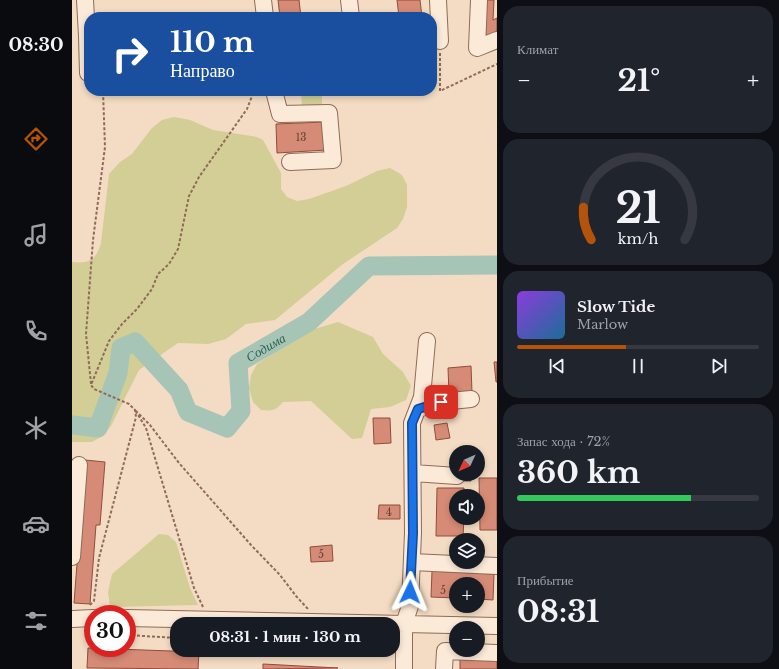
<!DOCTYPE html>
<html lang="ru">
<head>
<meta charset="utf-8">
<style>
  :root { --surface:#171b24; --page:#20242c; --text:#f1f3f6; --muted:#9ea1a6; --line:#363941; --accent:#b45309 }
  body { margin:0; font-family:"Libre Baskerville",serif; background:var(--page); color:var(--text); height:100vh; display:flex; flex-direction:column; font-size:15px; white-space:nowrap }
  * { box-sizing:border-box; margin:0 }
  p { font-size:13px; color:var(--muted) }
  .icon { flex:none; width:22px; height:22px; fill:none; stroke:currentColor; stroke-width:2; stroke-linecap:round; stroke-linejoin:round }
  .map { position:relative; flex:1; overflow:hidden }
  .details { display:flex; flex-direction:column; gap:6px; padding:6px; background:#0d0f14; width:282px }
  .details>* { flex:none }
  .banner { position:absolute; left:12px; top:12px; width:353px; height:84px; border-radius:16px; box-shadow:0 2px 6px #0003; background:#1a4fa0; color:#fff; overflow:hidden }
  .needle { width:26px; rotate:226deg }
  .controls { position:absolute; left:377px; top:445px; display:grid; gap:8px }
  .controls a { display:grid; place-items:center; width:36px; height:36px; border-radius:50%; background:var(--surface); box-shadow:0 2px 6px #0003; font-size:20px }
  .speed { position:absolute; left:12px; top:605px; display:flex; gap:8px; font-size:20px; font-weight:700; text-align:center }
  .speed>* { display:grid; place-content:center; width:52px; height:52px; border-radius:50%; background:var(--surface); box-shadow:0 2px 6px #0003; line-height:1 }
  .speed .limit { border:6px solid #d22; background:#fff; color:#111 }
  .pin { position:absolute; display:grid; place-items:center; width:34px; height:34px; color:#fff; margin:-17px; border-radius:8px; box-shadow:0 2px 6px #0006 }
  .me { position:absolute; width:44px; margin:-22px; rotate:2deg; stroke-linejoin:round; filter:drop-shadow(0 0 3px #0008) }
  .turn { display:flex; align-items:center; gap:14px; height:84px; padding:0 20px; font-size:18px }
  .turn .icon { width:52px; height:52px; stroke-width:2.5 }
  .turn b { display:block; font-size:28px; line-height:34px }
  .big { font-size:30px; font-weight:700; line-height:1.1 }
  .details .tile { flex:1; display:flex; flex-direction:column; justify-content:center; gap:6px; min-width:0; padding:0 14px; border-radius:16px; background:var(--page) }
  .details .dial { align-items:center; gap:0 }
  .dial svg { height:104px; overflow:visible; fill:none; stroke:var(--line); stroke-width:7; stroke-linecap:round; text-anchor:middle }
  .dial text { fill:var(--text); stroke:none }
  .song { display:flex; align-items:center; gap:12px }
  .cover { width:48px; height:48px; border-radius:6px; background:linear-gradient(135deg,hsl(270 70% 55%),hsl(200 70% 35%)) }
  .played { height:4px; border-radius:2px; background:linear-gradient(90deg,var(--accent) 45%,var(--line) 45%) }
  .keys { display:flex; justify-content:space-around; direction:ltr }
  .heat { display:flex; justify-content:space-between; align-items:center; font-size:22px; direction:ltr }
  .charge { height:6px; border-radius:3px; background:linear-gradient(90deg,#34c759 72%,var(--line) 0) }
  .trip { position:absolute; left:98px; top:617px; width:230px; height:40px; border-radius:16px; background:var(--surface); box-shadow:0 2px 6px #0003; font-weight:700; line-height:40px; text-align:center }
  main { display:flex; flex:1; min-height:0 }
  .tabs { display:flex; flex-direction:column; width:72px; justify-content:space-around; align-items:center; background:#090b0e; color:var(--muted) }
  .tabs .icon { width:28px; height:28px }
  .tabs .active { color:var(--accent) }
  .tabs b { font-size:18px; color:var(--text) }
  .map>svg:first-child { display:block }
</style>
</head>
<body>
<main>
<nav class="tabs">
<b>08:30</b>
<svg class="icon active" aria-label="directions" viewBox="0 0 24 24"><path d="M12 3l9 9-9 9-9-9zM9 14v-3h6M13 9l2 2-2 2"/></svg>
<svg class="icon" aria-label="music" viewBox="0 0 24 24"><path d="M9 18V5l10-2v13"/><circle cx="6" cy="18" r="3"/><circle cx="16" cy="16" r="3"/></svg>
<svg class="icon" aria-label="phone" viewBox="0 0 24 24"><path d="M5 4h4l2 5-3 2q2 4 5 5l2-3 5 2v4C11 20 4 13 5 4z"/></svg>
<svg class="icon" aria-label="climate" viewBox="0 0 24 24"><path d="M12 3v18M4 7l16 10M4 17L20 7"/></svg>
<svg class="icon" aria-label="car" viewBox="0 0 24 24"><path d="M5 17H2v-5l4-1 3-4h7l3 4 3 1v5h-3M9 17h6M6 11h13"/><circle cx="7" cy="17" r="2"/><circle cx="17" cy="17" r="2"/></svg>
<svg class="icon" aria-label="filters" viewBox="0 0 24 24"><path d="M4 7h16M4 17h16"/><circle cx="9" cy="7" r="2"/><circle cx="15" cy="17" r="2"/></svg>
</nav>
<div class="map">
<svg width="425" height="669" viewBox="0 0 425 669">
  <rect width="100%" height="100%" fill="#f3dcc3"/>
  <path fill="#d2ce96" d="M 229,91 L 250,91 L 250,106 L 230,107 Z
    M 102,117 L 118,120 L 141,130 L 185,137 L 191,140 L 209,173 L 209,189 L 215,197 L 225,201 L 237,199 L 274,186 L 305,171 L 318,168 L 330,175 L 335,185 L 335,207 L 331,219 L 325,228 L 271,264 L 203,320 L 174,324 L 154,339 L 136,344 L 106,343 L 67,370 L 39,426 L 31,436 L 20,442 L 0,442 L 0,262 C 17,264 24,260 29,243 L 37,174 L 48,162 L 60,154 L 80,128 L 90,120 Z
    M 266,322 L 301,337 L 311,354 L 331,372 L 339,386 L 334,400 L 318,407 L 299,409 L 290,438 L 280,439 L 239,401 L 211,402 C 203,411 201,411 189,410 L 181,402 L 177,388 L 179,375 L 185,364 L 211,347 L 239,330 Z
    M 87,534 L 96,535 L 104,542 L 118,588 L 126,605 L 38,607 L 36,592 L 40,574 Z"/>
  <g fill="none" stroke-linecap="round" stroke-linejoin="round">
    <path stroke="#a6c5b6" stroke-width="19" id="s1" d="M 0,425 L 26,428 L 46,373 L 49,348 L 63,342 L 107,390 L 116,412 L 155,428 L 169,411 L 166,363 L 237,322 L 297,266 L 425,265"/>
  </g>
  <path fill="#d58b75" stroke="#914d3b" d="M 206,0 L 227,0 L 229,17 L 208,17 Z
    M 325,0 L 348,0 L 350,17 L 327,17 Z
    M 413,0 L 422,0 L 421,20 L 425,18 L 425,34 L 411,39 Z
    M 252,122 L 254,150 L 205,153 L 204,124 Z
    M 422,362 L 425,362 L 425,382 L 424,382 Z
    M 399,366 L 400,392 L 377,393 L 376,368 Z
    M 301,418 L 318,418 L 319,443 L 302,444 Z
    M 375,423 L 378,438 L 364,440 L 362,425 Z
    M 13,460 L 33,462 L 28,525 L 24,525 L 18,604 L 2,603 Z
    M 379,460 L 384,460 L 384,471 L 378,471 Z
    M 389,474 L 399,474 L 399,481 L 389,481 Z
    M 407,478 L 425,478 L 425,530 L 408,530 Z
    M 365,488 L 392,488 L 392,496 L 384,496 L 384,518 L 392,518 L 391,536 L 364,536 Z
    M 307,505 L 328,505 L 328,519 L 306,519 Z
    M 260,545 L 261,561 L 239,562 L 238,547 Z
    M 360,571 L 422,574 L 421,600 L 406,599 L 406,584 L 384,584 L 384,598 L 359,597 Z
    M 16,648 L 127,652 L 126,669 L 15,668 Z
    M 388,659 L 425,660 L 425,669 L 388,669 Z
    M 191,664 L 266,668 L 191,669 Z"/>
  <g fill="none" stroke-linecap="round" stroke-linejoin="round">
    <g stroke="#8f6b58" stroke-width="18">
      <path id="minor" d="M 13,0 L 15,36 L 17,36
        M 191,0 L 193,17
        M 277,0 L 279,17
        M 366,0 L 368,41
        M 407,0 L 405,48 L 425,40
        M 15,36 L 16,73 L 17,73
        M 202,91 L 208,114 L 257,113 L 261,160 L 218,162
        M 346,409 L 369,402 L 399,399
        M 341,473 L 385,476
        M 0,557 L 7,465
        M 340,562 L 425,566
        M 55,618 L 425,626
        M 0,619 L 21,618
        M 332,669 L 332,624 L 338,606 L 341,533 L 340,423 L 350,397 L 355,341
        M 372,669 L 373,651 L 425,653"/>
    </g>
    <path stroke="#8f6b58" stroke-width="2" stroke-dasharray="3 2" stroke-linecap="butt" d="M 368,53 L 368,91 L 425,64
      M 19,384 L 14,334 L 21,240 L 33,147 L 31,91
      M 18,605 L 22,601 L 27,558 L 64,417 L 63,410 L 57,404 L 22,389 L 19,385 L 37,341 L 50,324 L 65,309 L 80,289 L 86,274 L 97,264 L 106,249 L 117,196 L 127,177 L 175,109 L 182,91
      M 131,607 L 122,588 L 74,428 L 63,410 L 78,425 L 107,463 L 179,545 L 208,575 L 224,596 L 236,609
      M 55,635 L 105,638"/>
    <use href="#minor" stroke="#fcead8" stroke-width="16"/>
  </g>
  <g fill="none" stroke-linecap="round" stroke-linejoin="round">
    <g stroke="#114b97" stroke-width="10">
      <path id="route" d="M 338,592 L 341,533 L 340,423 L 346,409 L 369,402"/>
    </g>
    <use href="#route" stroke="#1a73e8" stroke-width="7"/>
  </g>
  <g text-anchor="middle" dominant-baseline="central" stroke-width="4" stroke-linejoin="round" paint-order="stroke">
    <g font-size="10" fill="#644033">
      <text x="229" y="137">13</text>
      <text x="317" y="512">4</text>
      <text x="249" y="554">5</text>
      <text x="371" y="590">5</text>
    </g>
    <g font-size="13" font-style="italic" fill="#2b5f52" stroke="#f9e7d4">
      <text stroke="none"><textPath href="#s1" startOffset="358">Содима</textPath></text>
    </g>
  </g>
</svg>
<div class="controls">
<a><svg class="needle" viewBox="-14 -14 28 28"><path d="M0-13l5 13h-10z" fill="#e53935"/><path d="M0 13l5-13h-10z" fill="#9ea1a6"/></svg></a>
<a><svg class="icon" aria-label="sound" viewBox="0 0 24 24"><path d="M4 9h4l5-4v14l-5-4H4zM17 9q2 3 0 6"/></svg></a>
<a><svg class="icon" aria-label="layers" viewBox="0 0 24 24"><path d="M12 4l9 5-9 5-9-5zM3 14l9 5 9-5"/></svg></a>
<a>+</a>
<a>−</a>
</div>
<div class="speed"><div class="limit">30</div></div>
<div class="pin" style="left:369px;top:402px;background:#d93025"><svg class="icon" aria-label="arrive" viewBox="0 0 24 24"><path d="M6 21V4h12l-3 4 3 4H6"/></svg></div>
<svg class="me" style="left:338px;top:592px" viewBox="-20 -20 40 40"><path d="M0-17L14 15 0 8-14 15z" fill="#1a73e8" stroke="#fff" stroke-width="4"/></svg>
<div class="trip">08:31 · 1 мин · 130 m</div>
<div class="banner">
<div class="turn"><svg class="icon" aria-label="right" viewBox="0 0 24 24"><path d="M7 20v-9h11M14 6l5 5-5 5"/></svg><div><b>110 m</b>Направо</div></div>
</div>
</div>
<section class="details">
<div class="tile"><p>Климат</p>
<div class="heat"><a>−</a><b class="big">21°</b><a>+</a></div>
</div>
<div class="tile dial"><svg viewBox="0 0 100 80">
<path d="M14 69A42 42 0 1 1 86 69"/>
<path d="M14 69A42 42 0 0 1 8 44" stroke="#b45309"/>
<text x="50" y="56" font-size="32" font-weight="700">21</text>
<text x="50" y="72" font-size="11">km/h</text>
</svg></div>
<div class="tile">
<div class="song"><i class="cover"></i><div><b>Slow Tide</b><p>Marlow</p></div></div>
<div class="played"></div>
<div class="keys"><svg class="icon" aria-label="previous" viewBox="0 0 24 24"><path d="M18 5L8 12l10 7zM5 5v14"/></svg><svg class="icon" aria-label="pause" viewBox="0 0 24 24"><path d="M8 5v14M16 5v14"/></svg><svg class="icon" aria-label="next" viewBox="0 0 24 24"><path d="M6 5l10 7-10 7zM19 5v14"/></svg></div>
</div>
<div class="tile"><p>Запас хода · 72%</p><b class="big">360 km</b><div class="charge"></div></div>
<div class="tile"><p>Прибытие</p><b class="big">08:31</b></div>
</section>
</main>
</body>
</html>
